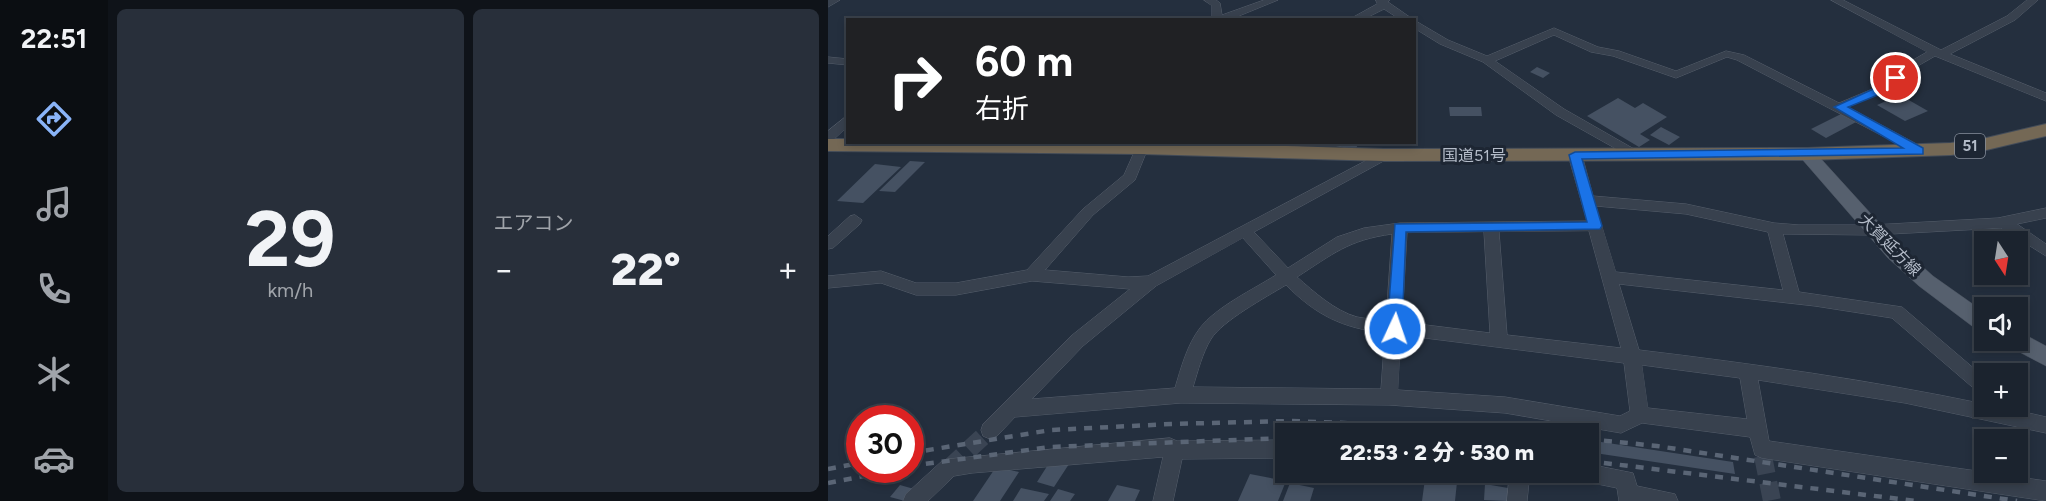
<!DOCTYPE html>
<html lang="ja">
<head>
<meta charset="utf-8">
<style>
  :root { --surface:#1b232e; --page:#282f3a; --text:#f1f3f6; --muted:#a0a4aa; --line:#39404a; --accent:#8ab4f8 }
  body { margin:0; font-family:Figtree,"Noto Sans JP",sans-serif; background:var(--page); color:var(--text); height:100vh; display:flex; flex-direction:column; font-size:22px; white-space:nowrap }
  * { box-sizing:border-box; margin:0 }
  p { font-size:20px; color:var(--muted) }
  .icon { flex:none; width:33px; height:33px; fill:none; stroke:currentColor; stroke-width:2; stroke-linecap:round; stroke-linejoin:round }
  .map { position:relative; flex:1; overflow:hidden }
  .drawer { display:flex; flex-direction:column; gap:9px; padding:9px; background:#0f1319; width:720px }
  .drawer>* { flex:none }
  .top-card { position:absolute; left:18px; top:18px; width:570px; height:126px; border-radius:0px; box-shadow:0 3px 9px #0003,0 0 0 2px var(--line); background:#202124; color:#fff; overflow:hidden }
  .needle { width:39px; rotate:168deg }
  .fabs { position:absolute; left:1146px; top:231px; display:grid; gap:12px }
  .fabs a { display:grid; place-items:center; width:54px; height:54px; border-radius:0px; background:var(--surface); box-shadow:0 3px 9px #0003,0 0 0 2px var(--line); font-size:30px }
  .speed { position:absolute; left:18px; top:405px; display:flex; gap:12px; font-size:30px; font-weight:700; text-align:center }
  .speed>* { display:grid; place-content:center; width:78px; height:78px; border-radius:50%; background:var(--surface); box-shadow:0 3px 9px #0003,0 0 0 2px var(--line); line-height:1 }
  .speed .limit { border:9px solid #d22; background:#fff; color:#111 }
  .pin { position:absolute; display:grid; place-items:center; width:51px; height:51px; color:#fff; margin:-26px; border:3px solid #fff; border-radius:50%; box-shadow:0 2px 6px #0007 }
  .me { position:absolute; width:66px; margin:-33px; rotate:3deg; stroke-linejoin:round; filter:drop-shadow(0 0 4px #0008) }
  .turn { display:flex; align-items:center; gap:21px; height:126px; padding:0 30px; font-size:27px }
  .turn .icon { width:78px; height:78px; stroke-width:2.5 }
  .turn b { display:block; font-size:42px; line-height:51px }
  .big { font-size:45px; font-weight:800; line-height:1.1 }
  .drawer .widget { flex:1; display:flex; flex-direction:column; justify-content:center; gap:9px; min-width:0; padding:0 21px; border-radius:9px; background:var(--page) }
  .drawer .dial { align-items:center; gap:0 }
  .dial b { font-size:78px; line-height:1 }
  .heat { display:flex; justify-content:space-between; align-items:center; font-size:33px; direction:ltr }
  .drawer .tiles { flex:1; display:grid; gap:9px; grid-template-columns:repeat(2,1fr) }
  .trip { position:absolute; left:447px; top:423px; width:324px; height:60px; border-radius:0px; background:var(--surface); box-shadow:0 3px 9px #0003,0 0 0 2px var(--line); font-weight:800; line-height:60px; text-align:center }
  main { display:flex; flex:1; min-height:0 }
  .dock { display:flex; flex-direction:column; width:108px; justify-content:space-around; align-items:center; background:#0b0e12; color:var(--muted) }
  .dock .icon { width:42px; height:42px }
  .dock .current { color:var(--accent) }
  .dock b { font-size:27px; color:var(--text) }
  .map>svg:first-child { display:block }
</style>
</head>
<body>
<main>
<nav class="dock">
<b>22:51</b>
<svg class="icon current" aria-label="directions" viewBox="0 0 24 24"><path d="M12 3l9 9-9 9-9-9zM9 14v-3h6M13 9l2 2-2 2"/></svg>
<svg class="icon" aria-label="music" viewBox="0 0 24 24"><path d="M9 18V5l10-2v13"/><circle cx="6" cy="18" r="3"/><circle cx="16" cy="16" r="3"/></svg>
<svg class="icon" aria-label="phone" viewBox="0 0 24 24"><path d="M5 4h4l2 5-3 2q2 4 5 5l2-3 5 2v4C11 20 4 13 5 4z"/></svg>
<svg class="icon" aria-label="climate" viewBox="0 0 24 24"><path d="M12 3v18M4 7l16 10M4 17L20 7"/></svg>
<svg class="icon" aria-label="car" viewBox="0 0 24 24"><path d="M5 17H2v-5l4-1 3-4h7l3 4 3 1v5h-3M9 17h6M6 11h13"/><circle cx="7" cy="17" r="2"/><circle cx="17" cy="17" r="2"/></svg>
</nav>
<section class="drawer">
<div class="tiles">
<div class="widget dial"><b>29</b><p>km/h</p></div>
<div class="widget"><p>エアコン</p>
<div class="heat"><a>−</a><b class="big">22°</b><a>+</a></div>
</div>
</div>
</section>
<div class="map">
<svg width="1218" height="501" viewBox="0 0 1218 501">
  <rect width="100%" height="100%" fill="#242f3e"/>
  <path fill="#455162" d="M 709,67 L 722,73 L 715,78 L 702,72 Z
    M 1072,95 L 1100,111 L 1077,121 L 1049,105 Z
    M 790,98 L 807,108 L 815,103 L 839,117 L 812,134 L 822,140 L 811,147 L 759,116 Z
    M 621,107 L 653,107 L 654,116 L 622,116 Z
    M 1015,113 L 1030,121 L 998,138 L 983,129 Z
    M 833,127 L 852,137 L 841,145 L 822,135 Z
    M 485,142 L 532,142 L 528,148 L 505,148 Z
    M 82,161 L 97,162 L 67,192 L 51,191 Z
    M 47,164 L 73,167 L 35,203 L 9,201 Z
    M 760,440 L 905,462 L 907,474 L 760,452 Z
    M 223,460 L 241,464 L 226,487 L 209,482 Z
    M 168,467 L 191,472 L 172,501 L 145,501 Z
    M 507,472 L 522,472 L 520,483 L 505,482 Z
    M 422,474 L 458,481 L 450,501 L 410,501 Z
    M 597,479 L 629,482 L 627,501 L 594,501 Z
    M 462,483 L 486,488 L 482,501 L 455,501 Z
    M 657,484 L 680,488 L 679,501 L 656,500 Z
    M 72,485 L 86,489 L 77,501 L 62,497 Z
    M 289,485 L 312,490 L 307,501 L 280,501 Z
    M 193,488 L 221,494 L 216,501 L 185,501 Z
    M 230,489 L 247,494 L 242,501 L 222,501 Z"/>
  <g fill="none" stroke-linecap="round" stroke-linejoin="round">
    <path stroke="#3a4453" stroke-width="18" stroke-dasharray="18 9" stroke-linecap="butt" d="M 935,456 L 944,501
      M 121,468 L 162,430"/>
    <g stroke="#565f6c" stroke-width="1">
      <path id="minor" d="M 0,0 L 12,0 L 0,7 Z
        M 376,0 L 388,0 L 392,3 L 394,15 L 436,0 L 450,0 L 401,20 L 384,20 L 384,6 Z
        M 548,0 L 562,0 L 560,2 L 586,20 L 573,20 L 556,9 L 534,20 L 520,20 L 549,4 Z
        M 1003,0 L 1015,0 L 1113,50 L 1179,16 L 1199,0 L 1210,0 L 1187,20 L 1122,54 L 1218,93 L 1218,101 L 1107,56 L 1081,71 L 1062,89 L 1020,107 L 1096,148 L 1097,151 L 1091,155 L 909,60 L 899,57 L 848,78 L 785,56 L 763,52 L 726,35 L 667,61 L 736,109 L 813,153 L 815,156 L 808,160 L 728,115 L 655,62 L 612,44 L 586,28 L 586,20 L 620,40 L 659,56 L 726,28 L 770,47 L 791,51 L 848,71 L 898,51 L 916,55 L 1011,103 L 1054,85 L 1073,67 L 1099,52 Z
        M 0,57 L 20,59 L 20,65 L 0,63 Z
        M 20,115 L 20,126 L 4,141 L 0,142 L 0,131 Z
        M 464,142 L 491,142 L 516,148 L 517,151 L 511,155 L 465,145 Z
        M 314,144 L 320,148 L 307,180 L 265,215 L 217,270 L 300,277 L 320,276 L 556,151 L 563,155 L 561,158 L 426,232 L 460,268 L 509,237 L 536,228 L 572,223 L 759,221 L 740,155 L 747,151 L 754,155 L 765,196 L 858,204 L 946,223 L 971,225 L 1044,225 L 1170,218 L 1218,208 L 1218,218 L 1189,224 L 1218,244 L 1218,256 L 1173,228 L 1044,235 L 955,234 L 971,292 L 1074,307 L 1156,377 L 1156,395 L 1150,392 L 1064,318 L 987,306 L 791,284 L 811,350 C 927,364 1042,380 1156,404 L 1156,406 L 1170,406 L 1218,417 L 1218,433 L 1077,403 L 930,380 L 941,441 L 1218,481 L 1218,501 L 934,458 L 927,455 L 922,437 L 814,423 L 793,433 L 677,413 L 561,405 L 353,403 L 187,417 L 169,436 L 162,439 L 155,436 L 153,430 L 155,424 L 243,336 L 302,289 L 204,281 L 128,295 L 88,295 L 53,283 L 0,288 L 0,276 L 53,271 L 88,283 L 128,283 L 199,270 L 255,209 L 296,175 L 308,148 ZM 768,206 L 858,214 L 940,232 L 955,290 L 788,272 ZM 761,231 L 793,348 L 679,335 L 671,232 ZM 656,232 L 662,333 L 574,322 L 579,233 ZM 564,234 L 558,320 C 549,319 538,319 529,317 C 507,311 486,292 469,277 C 505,254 520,240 564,234 ZM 415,238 L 448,275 C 426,289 388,307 372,328 C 359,345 353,368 347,388 L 204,399 L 255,346 L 328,286 ZM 458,285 C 488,315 514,328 557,333 L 553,389 L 365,387 C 370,371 374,354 383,339 C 394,321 438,297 458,285 ZM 573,335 L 796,363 L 802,411 L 792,416 L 677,397 L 570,390 ZM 814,365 L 912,378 L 919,419 L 820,408 Z
        M 27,215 L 34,220 L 32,224 L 5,248 L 0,249 L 0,236 L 22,216 Z
        M 342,438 L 349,441 L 458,440 L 458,458 L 354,459 L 345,501 L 325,501 L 335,457 L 144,473 L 126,476 L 100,501 L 75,501 L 78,494 L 114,461 L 121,459 Z
        M 760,464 L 805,473 L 809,486 L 847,494 L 850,501 L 791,501 L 789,488 L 745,479 L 742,472 L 760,472 Z
        M 682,472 L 702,472 L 699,501 L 679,501 Z"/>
    </g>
    <g stroke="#414a57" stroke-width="1">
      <path id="major" d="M 979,149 L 985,150 L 1074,248 L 1105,276 L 1156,312 L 1156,331 L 1148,329 L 1091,286 L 1060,258 L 973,158 L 971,154 L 973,150 Z
        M 1190,331 L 1218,346 L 1218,366 L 1180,346 L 1177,340 L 1190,340 Z"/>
    </g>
    <g stroke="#434c59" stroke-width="2">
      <path id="highway" d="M 1218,124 L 1218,136 L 1154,151 L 1123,155 L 979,160 L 556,161 L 314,154 L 0,151 L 0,139 L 20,139 L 20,142 L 334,142 L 556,149 L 979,148 L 1123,143 L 1154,139 Z"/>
    </g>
    <use href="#minor" fill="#38414e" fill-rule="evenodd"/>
    <use href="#major" fill="#56606e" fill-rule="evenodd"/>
    <use href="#highway" fill="#746855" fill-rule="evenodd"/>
    <path stroke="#5a6575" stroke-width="4.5" stroke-dasharray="8 8" stroke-linecap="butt" d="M 760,439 L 829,446 L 1189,501
      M 82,453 L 223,430 L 343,424 L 462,421 L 652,428 L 704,434
      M 760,461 L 1088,501
      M 82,466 L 222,447 L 458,438
      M 0,469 L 32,463
      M 0,483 L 67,470"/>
  </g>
  <path fill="#1a73e8" stroke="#114b97" stroke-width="1.5" d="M 1068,75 L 1073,78 L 1062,90 L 1020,107 L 1095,148 L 1095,154 L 754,159 L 774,226 L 772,229 L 578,232 L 574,329 L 572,333 L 561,333 L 559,329 L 567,224 L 759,222 L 741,155 L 747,152 L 1075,148 L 1006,107 L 1054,85 Z"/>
  <g text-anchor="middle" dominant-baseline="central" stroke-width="6" stroke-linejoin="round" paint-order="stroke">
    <rect fill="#1d2633" stroke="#878f9c" stroke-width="1.5" x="1127" y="134" width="30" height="24" rx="4.5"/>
    <g font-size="15" font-weight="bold" fill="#b4bcc9">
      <text x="1142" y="146">51</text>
    </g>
    <g font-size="16" fill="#b4bcc9" stroke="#1d2633">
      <text x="646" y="155">国道51号</text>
      <text transform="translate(1062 245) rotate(45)">大賀延方線</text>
    </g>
  </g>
</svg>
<div class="fabs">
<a><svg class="needle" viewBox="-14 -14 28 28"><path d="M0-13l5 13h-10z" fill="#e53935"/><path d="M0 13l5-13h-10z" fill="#a0a4aa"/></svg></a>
<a><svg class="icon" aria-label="sound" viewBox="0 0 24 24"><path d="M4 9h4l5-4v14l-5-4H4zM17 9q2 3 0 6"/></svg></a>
<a>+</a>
<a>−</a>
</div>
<div class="speed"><div class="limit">30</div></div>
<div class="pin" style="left:1068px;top:78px;background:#d93025"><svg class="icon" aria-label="arrive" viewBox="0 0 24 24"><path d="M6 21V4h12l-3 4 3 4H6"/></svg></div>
<svg class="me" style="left:567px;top:329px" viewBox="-20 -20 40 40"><circle r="17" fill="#1a73e8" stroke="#fff" stroke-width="3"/><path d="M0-11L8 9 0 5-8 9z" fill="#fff"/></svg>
<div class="trip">22:53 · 2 分 · 530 m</div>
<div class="top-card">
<div class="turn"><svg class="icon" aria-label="right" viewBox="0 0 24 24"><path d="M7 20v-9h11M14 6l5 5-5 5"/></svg><div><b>60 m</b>右折</div></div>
</div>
</div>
</main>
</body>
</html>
